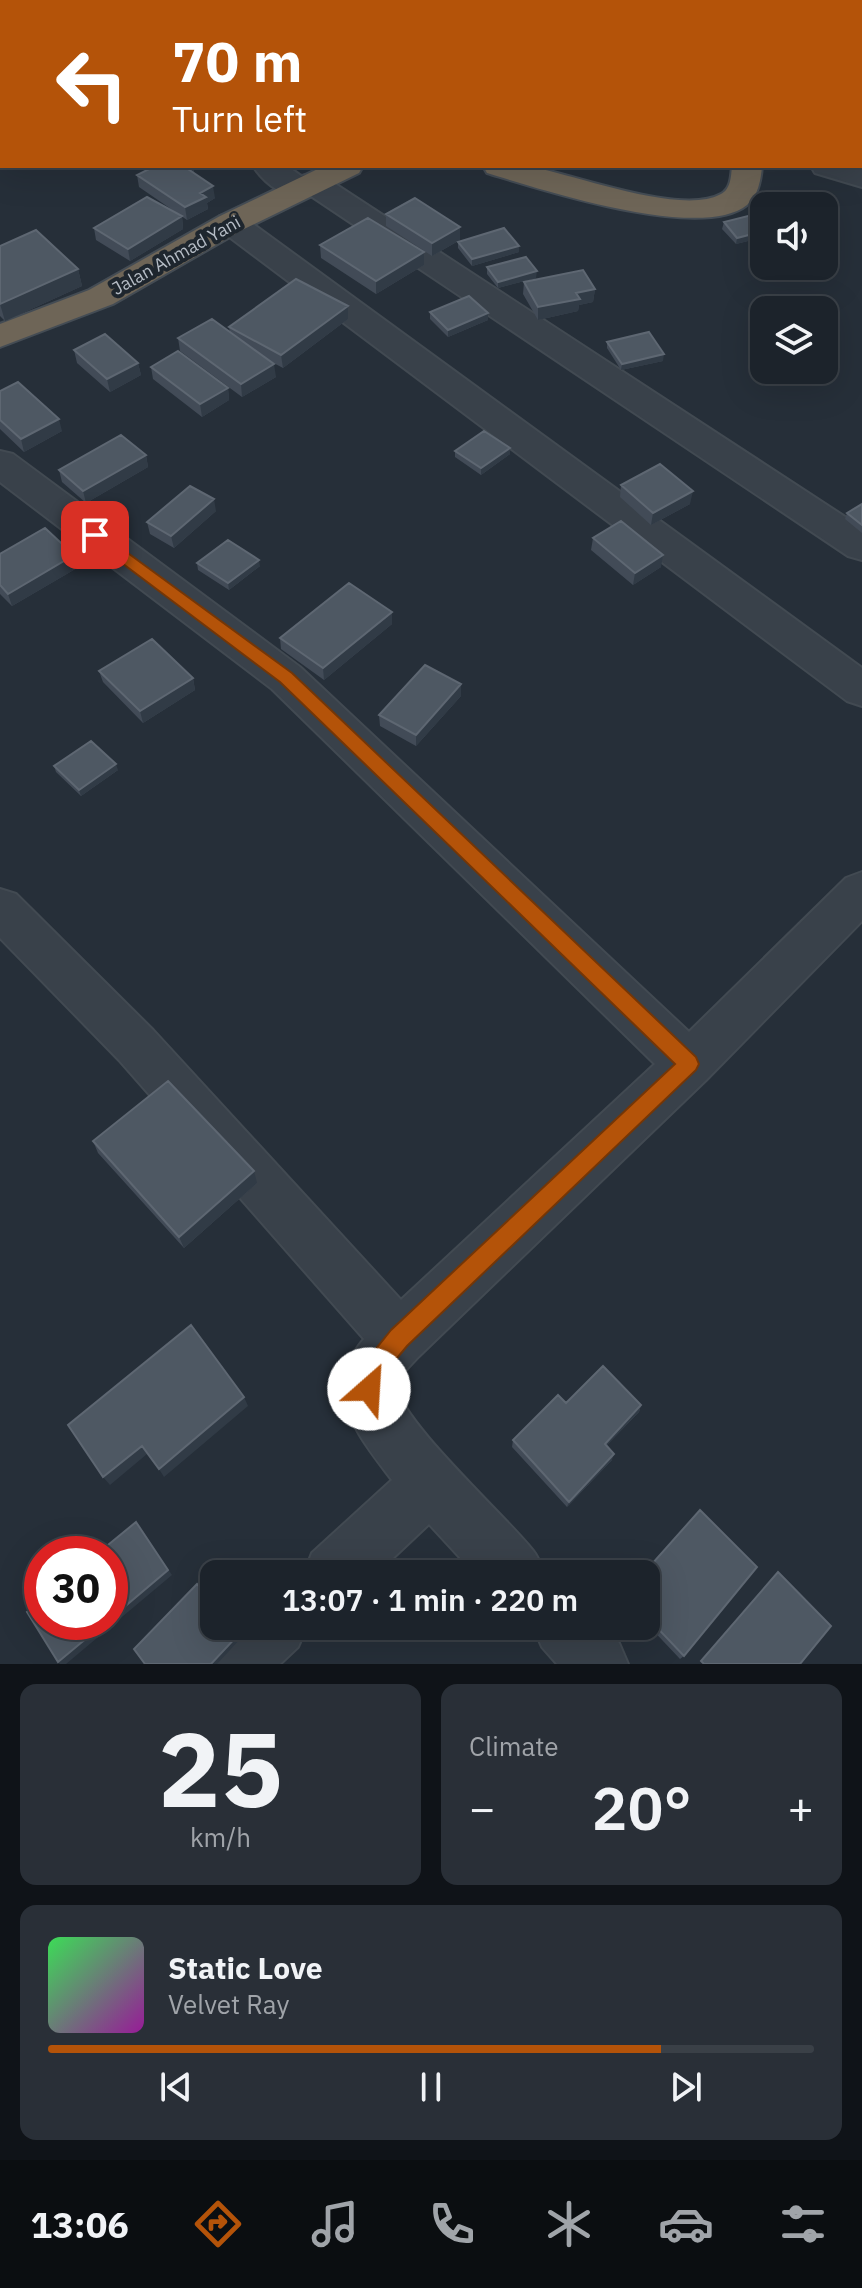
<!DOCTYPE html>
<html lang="en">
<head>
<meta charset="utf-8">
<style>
  :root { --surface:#1c232b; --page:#292f37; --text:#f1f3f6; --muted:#a0a4a9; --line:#3a4047; --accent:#b45309 }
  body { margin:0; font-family:"IBM Plex Sans",sans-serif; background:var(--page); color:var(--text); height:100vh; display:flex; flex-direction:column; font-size:30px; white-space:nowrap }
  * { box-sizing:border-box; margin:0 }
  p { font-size:26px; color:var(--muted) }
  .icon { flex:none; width:44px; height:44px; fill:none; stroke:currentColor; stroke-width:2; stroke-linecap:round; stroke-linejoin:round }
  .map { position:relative; height:1664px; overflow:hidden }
  .details { display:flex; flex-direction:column; gap:20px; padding:20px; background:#0f1318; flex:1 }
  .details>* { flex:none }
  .top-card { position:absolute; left:0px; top:0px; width:862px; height:168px; box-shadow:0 8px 32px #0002,0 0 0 2px var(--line); background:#b45309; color:#fff; overflow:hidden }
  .fabs { position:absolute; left:750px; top:192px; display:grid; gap:16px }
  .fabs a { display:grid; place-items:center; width:88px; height:88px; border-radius:16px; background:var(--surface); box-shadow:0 8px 32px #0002,0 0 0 2px var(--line); font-size:40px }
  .speed { position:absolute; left:24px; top:1536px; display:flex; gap:16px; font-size:40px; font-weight:700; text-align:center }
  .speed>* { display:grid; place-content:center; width:104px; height:104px; border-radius:50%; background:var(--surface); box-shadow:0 8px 32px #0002,0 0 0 2px var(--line); line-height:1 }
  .speed .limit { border:12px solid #d22; background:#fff; color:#111 }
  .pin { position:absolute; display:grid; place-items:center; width:68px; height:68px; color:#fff; margin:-34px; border-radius:16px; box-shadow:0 4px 12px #0006 }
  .me { position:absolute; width:88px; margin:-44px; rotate:26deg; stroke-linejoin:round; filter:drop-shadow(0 0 6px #0008) }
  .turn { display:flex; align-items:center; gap:28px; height:168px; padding:0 40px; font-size:36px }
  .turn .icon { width:104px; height:104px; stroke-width:2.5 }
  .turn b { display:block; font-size:56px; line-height:68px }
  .big { font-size:60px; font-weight:600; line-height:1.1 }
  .details .card { flex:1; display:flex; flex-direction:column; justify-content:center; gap:12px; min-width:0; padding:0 28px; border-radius:16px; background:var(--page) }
  .details .dial { align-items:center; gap:0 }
  .dial b { font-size:104px; line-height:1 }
  .song { display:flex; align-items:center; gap:24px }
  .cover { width:96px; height:96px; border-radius:12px; background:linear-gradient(135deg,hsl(130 70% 55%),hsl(300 70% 35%)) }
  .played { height:8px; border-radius:4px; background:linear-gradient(90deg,var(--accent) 80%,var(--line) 80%) }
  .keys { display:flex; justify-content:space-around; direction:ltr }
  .heat { display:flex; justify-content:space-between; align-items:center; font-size:44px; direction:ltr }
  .details .tiles { flex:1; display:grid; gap:20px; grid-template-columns:1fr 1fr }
  .card:last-child { grid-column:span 2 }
  .trip { position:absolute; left:200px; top:1560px; width:460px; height:80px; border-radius:16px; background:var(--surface); box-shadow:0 8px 32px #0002,0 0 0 2px var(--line); font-weight:600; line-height:80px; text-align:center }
  .dock { display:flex; height:128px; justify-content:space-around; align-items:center; background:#0b0e11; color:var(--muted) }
  .dock .icon { width:56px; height:56px }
  .dock .current { color:var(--accent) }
  .dock b { font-size:36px; color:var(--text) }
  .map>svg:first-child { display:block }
</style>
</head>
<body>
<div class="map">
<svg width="862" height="1664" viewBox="0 0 862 1664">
  <rect width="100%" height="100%" fill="#262f39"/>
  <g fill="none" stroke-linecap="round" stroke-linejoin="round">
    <g stroke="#424a52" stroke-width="4">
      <path id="minor" d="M 374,0 L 406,0 L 408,2 L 376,2 Z
        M 253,166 L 287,166 L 301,176 L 312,174 L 323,176 L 862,528 L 862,560 L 848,556 L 311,196 C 289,203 265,184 253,166 Z
        M 811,166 L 862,168 L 862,187 L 815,173 Z
        M 231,213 L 242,216 L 862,668 L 862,706 L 847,701 L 220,230 L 215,223 L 220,216 Z
        M 0,451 L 13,454 L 300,667 L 689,1032 L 846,878 L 862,872 L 862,921 L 706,1080 L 418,1357 C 411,1365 398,1376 398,1387 C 396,1417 513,1523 534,1552 C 539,1558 541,1567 544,1574 L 475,1574 L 429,1524 L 376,1574 L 304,1574 L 312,1553 L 392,1480 C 373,1455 347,1424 343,1391 C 340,1375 354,1351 364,1339 L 119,1060 L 0,938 L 0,889 L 16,894 L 153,1030 L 401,1300 L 655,1064 L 272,689 L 0,482 Z
        M 233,1626 L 307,1626 L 298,1647 L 280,1664 L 206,1664 L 215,1643 Z
        M 533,1626 L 604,1626 L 619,1643 L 628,1664 L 557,1664 L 542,1647 Z"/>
    </g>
    <g stroke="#444c54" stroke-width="4">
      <path id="highway" d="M 324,166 L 363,166 L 359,173 L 242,230 L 113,304 L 0,347 L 0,324 L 89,290 L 220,216 Z
        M 483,166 C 499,166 517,164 532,167 C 576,175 682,216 721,194 C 731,189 731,176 732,166 L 762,166 C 761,180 758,196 747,205 C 701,242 540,189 487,173 Z"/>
    </g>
    <use href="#minor" fill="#39414a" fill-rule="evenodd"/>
    <use href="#highway" fill="#6e6557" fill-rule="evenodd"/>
  </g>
  <path fill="#424b57" d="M 155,166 L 193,166 L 194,173 L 215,198 L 207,203 L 208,209 L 187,220 L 139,187 L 137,175 Z
    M 764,212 L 764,237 L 736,244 L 722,229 L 724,222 Z
    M 386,214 L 460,240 L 432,256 L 386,226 Z
    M 182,216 L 183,229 L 130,261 L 96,240 L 94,228 Z
    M 458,242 L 519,252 L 472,266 L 458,248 Z
    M 320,245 L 424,265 L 376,294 L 321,258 Z
    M 0,246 L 78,269 L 82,286 L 5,321 L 0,316 Z
    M 487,267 L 536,278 L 498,288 L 487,274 Z
    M 524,282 L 595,289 L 593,302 L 579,305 L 578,311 L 538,320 L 523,294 Z
    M 348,306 L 348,319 L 283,368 L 266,359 L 276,377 L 242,397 L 180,351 L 178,338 L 230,333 L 229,327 Z
    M 430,312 L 488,313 L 488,320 L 448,337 L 430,319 Z
    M 607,342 L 663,361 L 621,370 L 607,348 Z
    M 74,350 L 138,363 L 141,375 L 110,392 L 77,363 Z
    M 151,367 L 228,388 L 229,400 L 202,417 L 153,379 Z
    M 0,391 L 62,431 L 24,452 L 0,429 Z
    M 510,448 L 510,454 L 481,475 L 455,457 L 455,451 Z
    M 146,455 L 148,467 L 86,503 L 62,482 L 59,470 Z
    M 621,485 L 690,504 L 651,525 L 620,497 Z
    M 862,504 L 862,533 L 845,519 L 847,513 Z
    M 216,511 L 174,548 L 150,534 L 147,522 Z
    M 593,538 L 661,567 L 633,585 L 591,550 Z
    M 0,554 L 77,568 L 12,606 L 0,594 Z
    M 197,563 L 260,566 L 229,590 L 198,570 Z
    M 392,612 L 392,624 L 324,680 L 281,649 L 280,638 Z
    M 99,671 L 193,678 L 195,690 L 143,723 L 103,682 Z
    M 461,696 L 416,746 L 380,726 L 379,715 Z
    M 54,766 L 118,770 L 81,796 L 56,772 Z
    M 93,1141 L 257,1183 L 184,1248 L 98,1153 Z
    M 566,1403 L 641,1405 L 639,1412 L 606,1446 L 612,1460 L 567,1507 L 512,1447 L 513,1440 Z
    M 700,1510 L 684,1656 L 680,1659 L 646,1623 L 646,1618 L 657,1606 L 646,1594 L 646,1574 Z"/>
  <path fill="#313b46" d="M 0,138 L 2,138 L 2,151 L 0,151 Z
    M 188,166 L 193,166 L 194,176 L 185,167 Z
    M 213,186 L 215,198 L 207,203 L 208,209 L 187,220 L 185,207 L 200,193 Z
    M 182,216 L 183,229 L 130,261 L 128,249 Z
    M 460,227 L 460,240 L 432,256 L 432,243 Z
    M 764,231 L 764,237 L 736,244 L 737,238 Z
    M 519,246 L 519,252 L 472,266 L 472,259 Z
    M 424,252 L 424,265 L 376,294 L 376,281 Z
    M 78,269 L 82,286 L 5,321 L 0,304 Z
    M 537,271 L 536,278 L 498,288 L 498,282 Z
    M 595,289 L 593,302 L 579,305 L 578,311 L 538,320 L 538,307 L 576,293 Z
    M 348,306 L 348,319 L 283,368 L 281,355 Z
    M 488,313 L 488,320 L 448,337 L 448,330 Z
    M 664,354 L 663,361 L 621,370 L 622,364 Z
    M 138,363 L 141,375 L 110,392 L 107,379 Z
    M 274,364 L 276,377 L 242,397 L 241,384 Z
    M 228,388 L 229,400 L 202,417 L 200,404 Z
    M 59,419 L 62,431 L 24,452 L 21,439 Z
    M 510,448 L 510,454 L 481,475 L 481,468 Z
    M 146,455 L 148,467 L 86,503 L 83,491 Z
    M 693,491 L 690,504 L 651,525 L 653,513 Z
    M 214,499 L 216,511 L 174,548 L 171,536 Z
    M 74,555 L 77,568 L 12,606 L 8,594 Z
    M 663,555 L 661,567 L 633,585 L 635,573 Z
    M 259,560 L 260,566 L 229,590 L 228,583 Z
    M 392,612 L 392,624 L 324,680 L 323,668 Z
    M 193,678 L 195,690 L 143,723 L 140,711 Z
    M 461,684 L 461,696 L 416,746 L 416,735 Z
    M 116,764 L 118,770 L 81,796 L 79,790 Z
    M 254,1171 L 257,1183 L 184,1248 L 179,1237 Z
    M 244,1397 L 248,1406 L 164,1477 L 159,1469 Z
    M 641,1405 L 639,1412 L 602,1450 L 605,1444 Z
    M 142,1446 L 147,1454 L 110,1485 L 103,1477 Z
    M 614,1454 L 612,1460 L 567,1507 L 569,1502 Z
    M 136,1522 L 172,1575 L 66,1664 L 60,1664 L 58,1662 L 106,1622 L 110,1622 Z
    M 240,1633 L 242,1637 L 217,1664 L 211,1664 Z"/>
  <path fill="#4e5863" stroke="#5e6772" stroke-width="2" d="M 0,95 L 2,97 L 2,109 L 0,110 Z
    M 2,115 L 2,138 L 0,138 L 0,116 Z
    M 155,166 L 188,166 L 185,167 L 213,186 L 200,193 L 206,197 L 185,207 L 137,175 Z
    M 147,197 L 182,216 L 128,249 L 94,228 Z
    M 415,198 L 460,227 L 432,243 L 386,214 Z
    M 764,212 L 764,231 L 737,238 L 724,222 Z
    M 368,218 L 424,252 L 376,281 L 320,245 Z
    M 504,228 L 519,246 L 472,259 L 458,242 Z
    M 36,230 L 78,269 L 0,304 L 0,246 Z
    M 526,257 L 537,271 L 498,282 L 487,267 Z
    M 583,270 L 595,289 L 576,293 L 580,299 L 538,307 L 524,282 Z
    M 296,279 L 348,306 L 281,355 L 229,327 Z
    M 469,296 L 488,313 L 448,330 L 430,312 Z
    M 212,319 L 274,364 L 241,384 L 178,338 Z
    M 649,332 L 664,354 L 622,364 L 607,342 Z
    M 105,334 L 138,363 L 107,379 L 74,350 Z
    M 178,351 L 228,388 L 200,404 L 151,367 Z
    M 18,382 L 59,419 L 21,439 L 0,420 L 0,391 Z
    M 484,431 L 510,448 L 481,468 L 455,451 Z
    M 121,435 L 146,455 L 83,491 L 59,470 Z
    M 660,464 L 693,491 L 653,513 L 621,485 Z
    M 190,486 L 214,499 L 171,536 L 147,522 Z
    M 862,504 L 862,525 L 847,513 Z
    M 621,521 L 663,555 L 635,573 L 593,538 Z
    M 45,528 L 74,555 L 8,594 L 0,585 L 0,554 Z
    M 228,540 L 259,560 L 228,583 L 197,563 Z
    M 349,583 L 392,612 L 323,668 L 280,638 Z
    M 152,639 L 193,678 L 140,711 L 99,671 Z
    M 425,665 L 461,684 L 416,735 L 379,715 Z
    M 91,741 L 116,764 L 79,790 L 54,766 Z
    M 168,1081 L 254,1171 L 179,1237 L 93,1141 Z
    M 191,1325 L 244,1397 L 159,1469 L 142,1446 L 103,1477 L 68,1425 Z
    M 603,1366 L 641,1405 L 605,1444 L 614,1454 L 569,1502 L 513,1440 L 558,1395 L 566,1403 Z
    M 700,1510 L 757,1567 L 684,1656 L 647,1617 L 660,1602 L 646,1587 L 646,1574 L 643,1574 Z
    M 136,1522 L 168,1570 L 110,1619 L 110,1554 L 97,1554 Z
    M 778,1572 L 831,1626 L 800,1664 L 704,1664 L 701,1661 Z
    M 197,1584 L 214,1603 L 214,1626 L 234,1626 L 240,1633 L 211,1664 L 145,1664 L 134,1649 Z
    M 42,1599 L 42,1622 L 106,1622 L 58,1662 L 27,1612 Z"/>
  <path fill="#b45309" stroke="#753606" stroke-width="2" d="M 95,529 L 292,673 L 696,1057 L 699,1064 L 696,1070 L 407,1346 L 388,1369 L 377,1397 L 369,1400 L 361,1397 C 351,1373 377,1348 391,1330 L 675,1064 L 280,682 L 90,539 L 90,531 Z"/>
  <g text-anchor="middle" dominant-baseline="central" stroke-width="8" stroke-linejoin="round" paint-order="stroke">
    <g font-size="18" fill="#b5bcc5" stroke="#1e262e">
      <text transform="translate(176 255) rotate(-29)">Jalan Ahmad Yani</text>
    </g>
  </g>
</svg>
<div class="fabs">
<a><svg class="icon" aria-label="sound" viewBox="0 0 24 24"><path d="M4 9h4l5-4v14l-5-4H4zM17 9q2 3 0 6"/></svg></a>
<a><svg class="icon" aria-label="layers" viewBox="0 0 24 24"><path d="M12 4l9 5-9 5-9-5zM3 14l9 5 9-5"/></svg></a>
</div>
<div class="speed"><div class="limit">30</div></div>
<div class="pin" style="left:95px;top:535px;background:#d93025"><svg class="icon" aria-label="arrive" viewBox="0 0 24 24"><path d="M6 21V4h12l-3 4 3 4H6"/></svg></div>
<svg class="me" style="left:369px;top:1389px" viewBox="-20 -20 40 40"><circle r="19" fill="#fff"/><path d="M0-13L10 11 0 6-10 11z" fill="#b45309"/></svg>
<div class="trip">13:07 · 1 min · 220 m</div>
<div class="top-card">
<div class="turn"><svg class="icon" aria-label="left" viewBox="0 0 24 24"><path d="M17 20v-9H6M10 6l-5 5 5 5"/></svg><div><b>70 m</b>Turn left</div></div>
</div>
</div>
<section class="details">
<div class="tiles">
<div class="card dial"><b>25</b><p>km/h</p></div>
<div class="card"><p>Climate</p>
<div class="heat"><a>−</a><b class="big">20°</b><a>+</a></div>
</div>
<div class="card">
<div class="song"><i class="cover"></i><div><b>Static Love</b><p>Velvet Ray</p></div></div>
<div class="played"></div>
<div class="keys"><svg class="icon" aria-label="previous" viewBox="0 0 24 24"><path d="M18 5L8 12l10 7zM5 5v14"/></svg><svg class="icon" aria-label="pause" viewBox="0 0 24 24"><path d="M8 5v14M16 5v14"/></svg><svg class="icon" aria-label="next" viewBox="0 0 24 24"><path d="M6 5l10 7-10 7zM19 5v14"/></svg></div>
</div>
</div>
</section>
<nav class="dock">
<b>13:06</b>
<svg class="icon current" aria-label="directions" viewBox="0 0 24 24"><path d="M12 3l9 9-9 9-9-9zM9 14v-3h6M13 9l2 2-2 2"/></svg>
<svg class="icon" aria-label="music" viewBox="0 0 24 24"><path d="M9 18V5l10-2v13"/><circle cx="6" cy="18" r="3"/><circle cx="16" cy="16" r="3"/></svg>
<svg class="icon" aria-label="phone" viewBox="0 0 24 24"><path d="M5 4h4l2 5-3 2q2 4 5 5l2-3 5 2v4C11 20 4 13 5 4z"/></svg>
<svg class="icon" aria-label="climate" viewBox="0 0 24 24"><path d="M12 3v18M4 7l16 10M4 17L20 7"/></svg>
<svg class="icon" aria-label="car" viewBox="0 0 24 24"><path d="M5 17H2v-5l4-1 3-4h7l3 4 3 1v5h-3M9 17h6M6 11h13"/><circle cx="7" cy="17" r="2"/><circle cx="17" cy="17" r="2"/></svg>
<svg class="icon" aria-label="filters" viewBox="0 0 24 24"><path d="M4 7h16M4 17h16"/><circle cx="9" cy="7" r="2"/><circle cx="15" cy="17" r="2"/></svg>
</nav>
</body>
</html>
